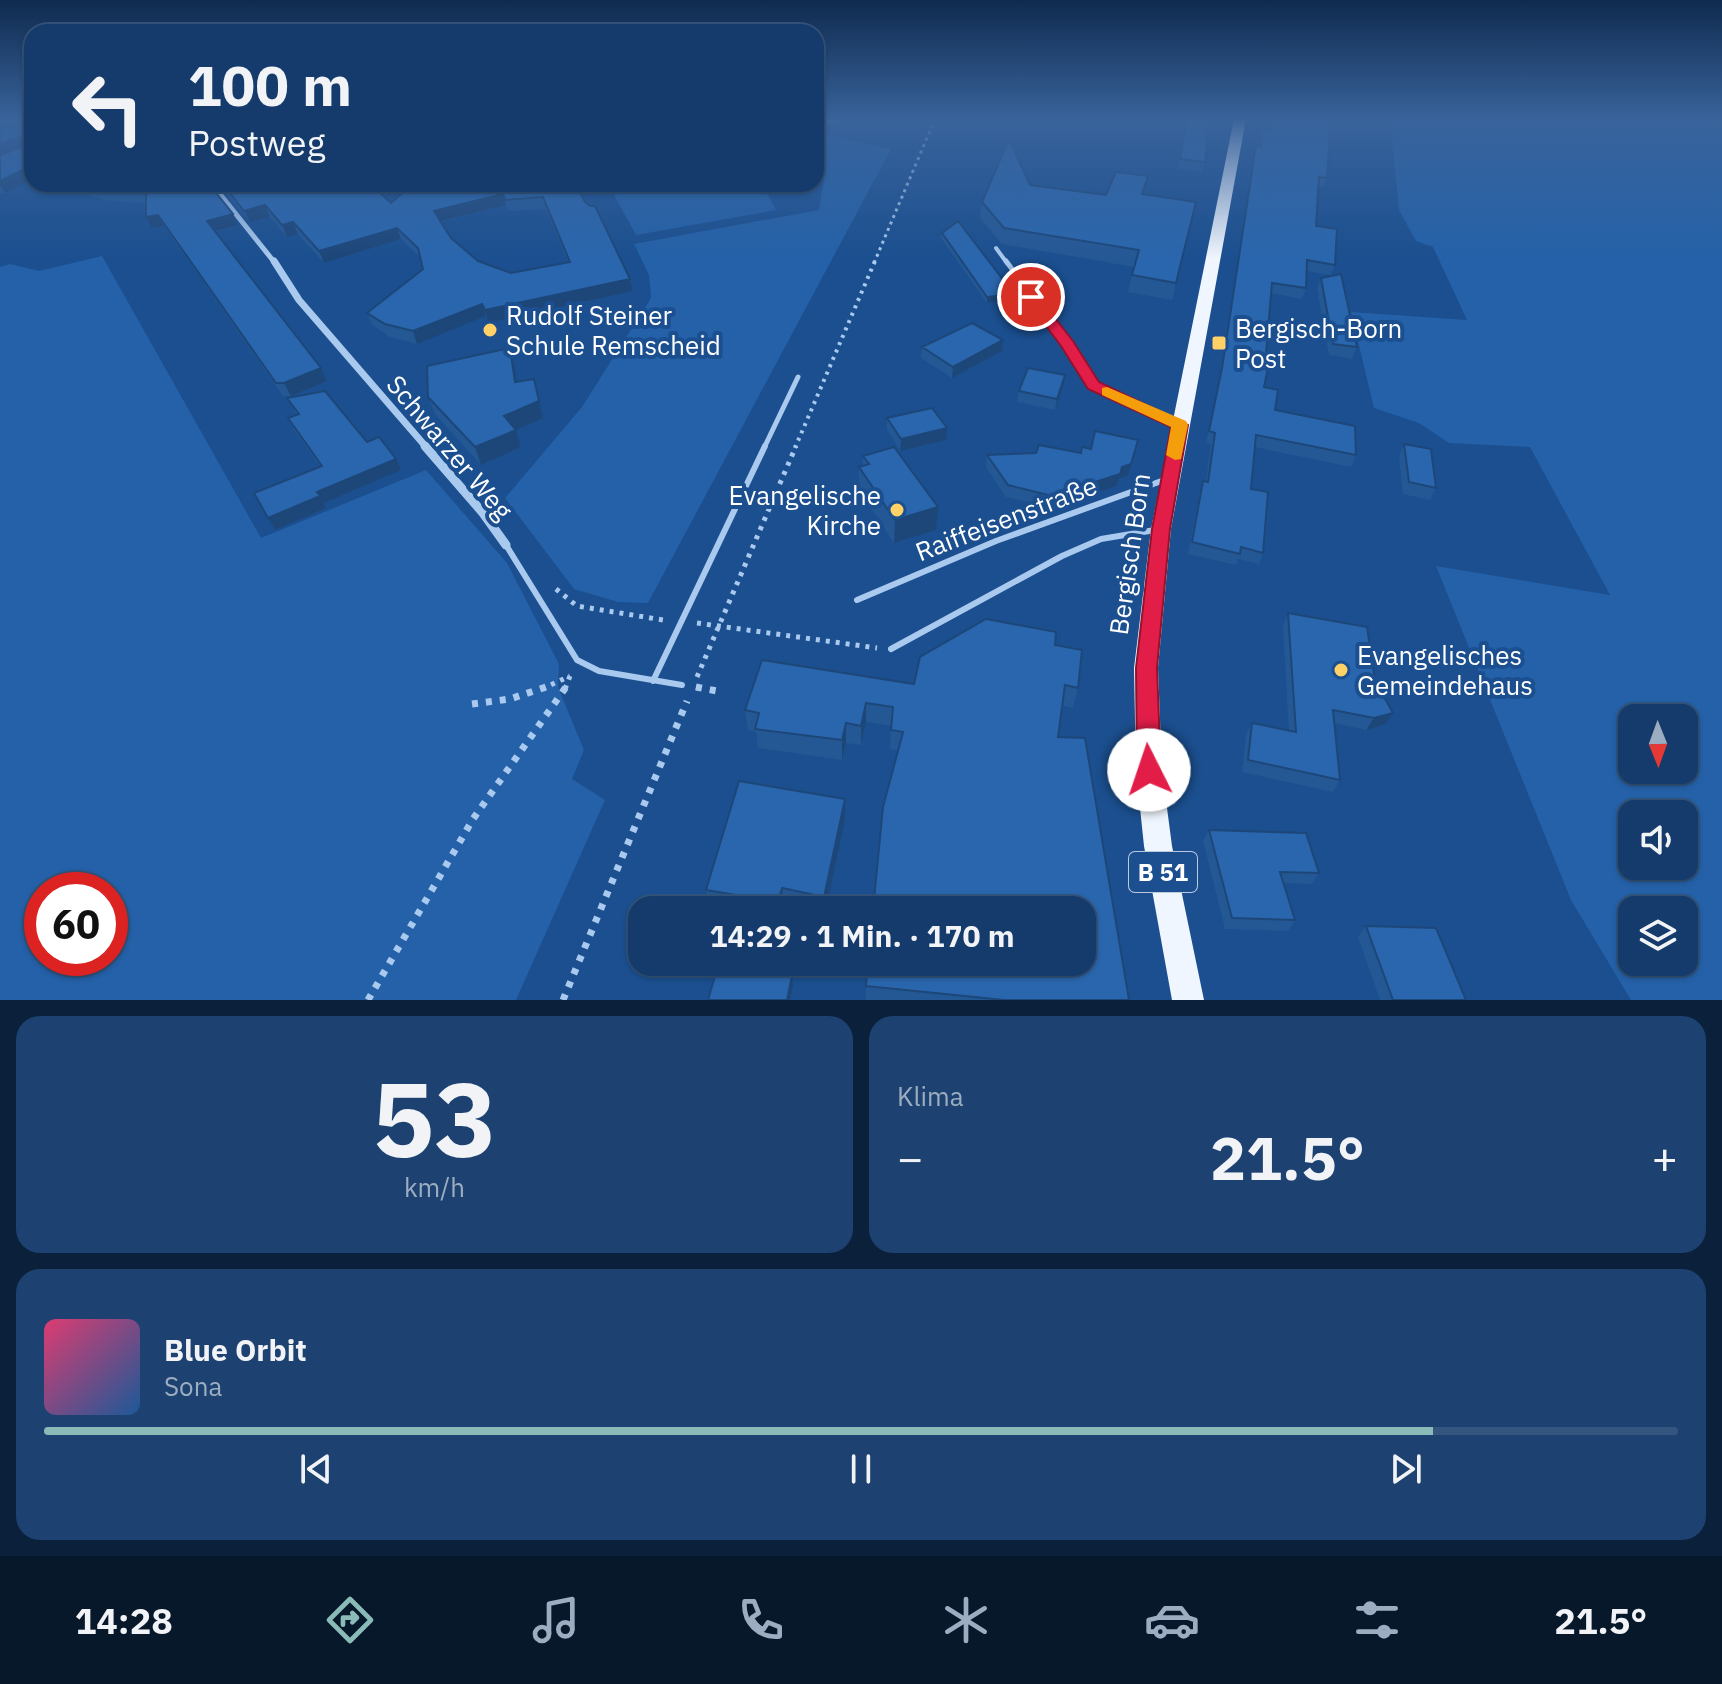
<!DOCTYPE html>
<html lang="de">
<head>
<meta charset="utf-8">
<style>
  :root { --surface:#143b6b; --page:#1d4271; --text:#f1f3f6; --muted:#9dadc1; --line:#33557e; --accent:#8bbbb9 }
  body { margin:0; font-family:"IBM Plex Sans",sans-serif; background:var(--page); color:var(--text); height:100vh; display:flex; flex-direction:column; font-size:30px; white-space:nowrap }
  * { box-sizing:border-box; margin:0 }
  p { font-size:26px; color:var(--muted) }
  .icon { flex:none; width:44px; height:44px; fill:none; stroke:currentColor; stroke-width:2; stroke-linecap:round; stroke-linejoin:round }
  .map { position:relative; height:1000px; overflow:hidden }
  .panel { display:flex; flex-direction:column; gap:16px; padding:16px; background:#0b203b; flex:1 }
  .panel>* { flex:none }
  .hud { position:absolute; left:24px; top:24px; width:800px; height:168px; border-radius:24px; box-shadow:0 2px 6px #0004,0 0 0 2px var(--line); background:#143b6b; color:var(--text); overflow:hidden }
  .needle { width:52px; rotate:179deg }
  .controls { position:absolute; left:1618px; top:704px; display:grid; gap:16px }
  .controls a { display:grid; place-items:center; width:80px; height:80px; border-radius:16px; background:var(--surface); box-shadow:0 2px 6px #0004,0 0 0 2px var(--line); font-size:40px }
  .speed { position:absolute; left:24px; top:872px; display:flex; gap:16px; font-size:40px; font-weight:700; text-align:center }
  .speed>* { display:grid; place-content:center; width:104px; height:104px; border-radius:50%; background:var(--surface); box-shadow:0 2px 6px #0004,0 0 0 2px var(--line); line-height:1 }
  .speed .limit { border:12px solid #d22; background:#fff; color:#111 }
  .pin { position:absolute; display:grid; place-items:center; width:68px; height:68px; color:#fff; margin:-34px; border:4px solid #fff; border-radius:50%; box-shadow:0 2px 8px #0007 }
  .me { position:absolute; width:88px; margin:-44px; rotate:356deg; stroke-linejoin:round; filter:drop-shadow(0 0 6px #0008) }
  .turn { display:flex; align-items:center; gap:28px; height:168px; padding:0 32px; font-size:36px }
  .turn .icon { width:104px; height:104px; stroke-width:2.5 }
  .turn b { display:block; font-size:56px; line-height:68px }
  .big { font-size:60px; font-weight:700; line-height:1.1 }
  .panel .widget { flex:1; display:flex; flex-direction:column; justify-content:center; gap:12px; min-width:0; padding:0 28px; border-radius:24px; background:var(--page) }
  .panel .dial { align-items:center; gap:0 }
  .dial b { font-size:104px; line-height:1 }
  .song { display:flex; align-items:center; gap:24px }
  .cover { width:96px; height:96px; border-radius:12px; background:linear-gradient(135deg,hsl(340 70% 55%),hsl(210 70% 35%)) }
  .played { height:8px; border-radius:4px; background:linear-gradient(90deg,var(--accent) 85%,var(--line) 85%) }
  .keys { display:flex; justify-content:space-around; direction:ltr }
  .heat { display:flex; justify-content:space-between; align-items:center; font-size:44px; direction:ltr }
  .panel .tiles { flex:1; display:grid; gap:16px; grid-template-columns:1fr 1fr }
  .widget:last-child { grid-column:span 2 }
  .trip { position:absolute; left:628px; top:896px; width:468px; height:80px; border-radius:24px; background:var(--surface); box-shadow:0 2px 6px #0004,0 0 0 2px var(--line); font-weight:700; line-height:80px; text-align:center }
  .tabs { display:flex; height:128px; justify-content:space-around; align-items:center; background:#08182b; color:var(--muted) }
  .tabs .icon { width:56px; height:56px }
  .tabs .on { color:var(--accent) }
  .tabs b { font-size:36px; color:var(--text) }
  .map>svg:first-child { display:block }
</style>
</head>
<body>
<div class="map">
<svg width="1722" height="1000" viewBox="0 0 1722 1000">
  <rect width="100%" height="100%" fill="#1b4f8f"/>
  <path fill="#2461a8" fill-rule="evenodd" d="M 1390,119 L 1722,119 L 1722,1000 L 1631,1000 L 1571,900 L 1436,566 L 1610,595 L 1530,447 L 1449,443 L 1419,423 L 1374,408 L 1351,312 L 1467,320 L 1433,247 L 1416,241 L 1399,210 ZM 1632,718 L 1684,718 L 1684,770 L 1632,770 ZM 1632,814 L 1684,814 L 1684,866 L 1632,866 ZM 1632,910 L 1684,910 L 1684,962 L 1632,962 Z
    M 816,133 L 891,149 L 648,603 L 618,602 L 574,589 L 505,498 L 582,407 L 651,298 L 649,275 L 634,244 L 819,210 L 826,166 L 816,162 Z
    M 608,184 L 762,184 L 776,210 L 636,235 Z
    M 102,256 L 261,538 L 426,470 L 507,563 L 559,664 L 558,687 L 584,750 L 572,779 L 605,800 L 516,1000 L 0,1000 L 0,267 L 10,264 L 39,271 ZM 42,890 L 110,890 L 110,958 L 42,958 Z"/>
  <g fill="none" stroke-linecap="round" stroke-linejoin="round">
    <path stroke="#a9c9ee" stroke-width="3" stroke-dasharray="3 4" stroke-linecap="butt" d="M 874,263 L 935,119"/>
    <path stroke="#a9c9ee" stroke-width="4" stroke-dasharray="3 5" stroke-linecap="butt" d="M 795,448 L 875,261"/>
    <path stroke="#a9c9ee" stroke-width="5" stroke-dasharray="4 6" stroke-linecap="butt" d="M 556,589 L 577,606 L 663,620
      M 697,623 L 877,648
      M 697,677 L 796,446
      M 696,687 L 704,689
      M 542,689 L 570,676
      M 565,689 L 570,676"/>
    <path stroke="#a9c9ee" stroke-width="7" stroke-dasharray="6 8" stroke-linecap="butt" d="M 696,687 L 722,692
      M 472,704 L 510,699 L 546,687
      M 368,1000 L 473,819 L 566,687
      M 563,1000 L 687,701"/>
    <path stroke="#a9c9ee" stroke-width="4" d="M 996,248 L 1007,263"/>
    <path stroke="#a9c9ee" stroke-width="5" d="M 1006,261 L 1068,344 L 1093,385 L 1177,424
      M 764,448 L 798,377"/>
    <path stroke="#a9c9ee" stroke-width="6" d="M 506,545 L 577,660 L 599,671 L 682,685
      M 857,600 L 996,541 L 1167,479
      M 891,649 L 1062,556 L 1101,539 L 1155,530
      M 653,681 L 765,446"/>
    <path stroke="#a9c9ee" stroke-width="5" d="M 212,184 L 275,263"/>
    <path stroke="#a9c9ee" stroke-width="7" d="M 274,261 L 299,300 L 427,448"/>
    <path stroke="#a9c9ee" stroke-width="9" d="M 425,446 L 483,513 L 506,545"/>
    <path fill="#f0f6ff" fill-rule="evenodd" d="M 816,119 L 849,119 L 816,125 Z
      M 1234,119 L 1246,119 L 1171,529 L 1158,668 L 1162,770 L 1172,846 L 1204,1000 L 1172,1000 L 1144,846 L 1136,770 L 1134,668 L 1151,529 Z"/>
  </g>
  <path fill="#245895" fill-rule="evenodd" d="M 0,119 L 32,119 L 32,179 L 5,193 L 0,193 L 0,127 L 26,130 L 26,127 L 0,125 Z
    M 1271,119 L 1338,119 L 1337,121 L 1331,120 L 1327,178 L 1324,187 L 1318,186 L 1316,226 L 1335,265 L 1331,275 L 1307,271 L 1306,288 L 1302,299 L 1271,293 L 1264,387 L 1275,410 L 1356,455 L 1351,467 L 1255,447 L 1251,489 L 1263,553 L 1259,564 L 1238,559 L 1236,565 L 1188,554 L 1200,492 L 1203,481 L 1206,481 L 1211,444 L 1206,443 L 1219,379 L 1254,154 L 1256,145 L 1257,146 L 1256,138 L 1259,129 L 1270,130 Z
    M 1186,121 L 1205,162 L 1202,172 L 1178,169 Z
    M 56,184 L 209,184 L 238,225 L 215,232 L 321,368 L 327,381 L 291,396 L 283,396 L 164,226 L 152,228 L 146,203 L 110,201 L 71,191 Z
    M 219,184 L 370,184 L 391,203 L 426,189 L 431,184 L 585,202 L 630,279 L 633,291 L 488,323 L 486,316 L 417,344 L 390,337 L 372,325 L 367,313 L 423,269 L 421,258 L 401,239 L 324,263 L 298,234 L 287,237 L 270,217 L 250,222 ZM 506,205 L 508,211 L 546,209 L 568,262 L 511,273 L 478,261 L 451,238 L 441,222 Z
    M 1030,185 L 1106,195 L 1144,195 L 1196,202 L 1172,300 L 1128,292 L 1134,267 L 1002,244 L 980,218 L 982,202 Z
    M 942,233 L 1013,299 L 987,303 L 941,238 Z
    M 1321,278 L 1357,347 L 1352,359 L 1329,355 L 1317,288 Z
    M 922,347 L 1002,351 L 952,378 L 921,358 Z
    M 510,348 L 517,382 L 534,379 L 543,418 L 516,430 L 521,447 L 481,465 L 435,414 L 428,397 Z
    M 1063,387 L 1055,410 L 1017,402 L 1019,391 Z
    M 287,398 L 367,442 L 401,470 L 324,503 L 326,508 L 275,530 L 254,493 L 320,466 L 294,430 L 288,418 L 297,415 Z
    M 887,418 L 946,440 L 900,451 L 887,429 Z
    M 1404,444 L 1436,488 L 1430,500 L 1403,494 L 1399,456 Z
    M 987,455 L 1128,475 L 1119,479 L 1117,486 L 1050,507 L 1006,497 L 986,467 Z
    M 863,456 L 936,530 L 894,543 L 859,489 L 859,467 L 863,466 Z
    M 1288,613 L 1377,693 L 1393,713 L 1386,724 L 1366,730 L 1335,723 L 1340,780 L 1333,792 L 1242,772 L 1246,735 L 1252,723 L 1289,731 L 1283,625 Z
    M 1055,645 L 1078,688 L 1073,708 L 1063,706 L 1058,737 L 1126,983 L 1129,1000 L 866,1000 L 866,986 L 898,751 L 890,749 L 891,726 L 866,722 L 861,745 L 846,743 L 842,760 L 758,748 L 756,732 L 748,730 L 745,710 L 914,684 Z
    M 845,799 L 845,820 L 826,910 L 784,909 L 784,910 L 710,910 L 706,890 Z
    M 1209,830 L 1319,873 L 1312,884 L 1284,883 L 1295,920 L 1288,931 L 1225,929 L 1203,841 Z
    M 1366,926 L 1466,1000 L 1380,1000 L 1358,937 Z"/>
  <path fill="#1d4779" d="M 25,135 L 31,146 L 0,158 L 0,144 Z
    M 32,165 L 32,179 L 5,193 L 0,185 L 0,181 Z
    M 503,194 L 506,205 L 438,222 L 434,211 Z
    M 265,205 L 270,217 L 250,222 L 244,211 Z
    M 233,214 L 238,225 L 212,232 L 207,221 Z
    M 158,215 L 164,226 L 152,228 L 146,217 Z
    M 293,222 L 298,234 L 287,237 L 282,225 Z
    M 397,228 L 401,239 L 324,263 L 319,251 Z
    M 630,279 L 633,291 L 488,323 L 485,310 Z
    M 1014,294 L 1013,299 L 987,303 L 987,297 Z
    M 482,304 L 486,316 L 417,344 L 413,331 Z
    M 1003,340 L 1002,351 L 952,378 L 953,367 Z
    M 510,348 L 514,364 L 520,399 L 515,382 Z
    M 321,368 L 327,381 L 291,396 L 284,383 Z
    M 1065,375 L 1063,387 L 1055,410 L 1057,399 Z
    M 534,379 L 543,418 L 516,430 L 521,447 L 481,465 L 475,447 L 504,416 Z
    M 947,428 L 946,440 L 900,451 L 901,439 Z
    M 1138,440 L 1128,475 L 1119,479 L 1122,467 Z
    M 396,459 L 401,470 L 324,503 L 326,508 L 275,530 L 268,518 L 317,492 Z
    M 1120,474 L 1117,486 L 1050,507 L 1052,496 Z
    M 938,507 L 936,530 L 894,543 L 895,520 Z
    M 866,703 L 866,722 L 861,745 L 861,726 Z
    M 1393,713 L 1386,724 L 1366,730 L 1374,718 Z
    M 846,723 L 846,743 L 842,760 L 842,740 Z
    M 845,799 L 845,820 L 826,910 L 824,910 L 824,897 Z
    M 782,888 L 784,909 L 784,910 L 779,910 L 778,902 Z
    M 792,976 L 793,985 L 790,1000 L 787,1000 Z"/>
  <path fill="#2a66ad" stroke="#1d4779" stroke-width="2" fill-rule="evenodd" d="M 28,119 L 32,119 L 32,165 L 0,181 L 0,155 L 28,145 L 31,139 L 25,135 L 0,144 L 0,127 L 26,130 L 29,121 Z
    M 1272,119 L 1331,119 L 1327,178 L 1319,177 L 1316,226 L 1337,229 L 1335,265 L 1307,260 L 1306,288 L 1272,283 L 1266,353 L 1271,354 L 1264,387 L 1278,390 L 1275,410 L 1355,426 L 1356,455 L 1256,435 L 1251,489 L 1268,492 L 1263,553 L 1241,547 L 1240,554 L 1192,542 L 1203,481 L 1208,482 L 1215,433 L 1209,431 L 1222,368 L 1256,145 L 1261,146 L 1259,129 L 1271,131 Z
    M 1186,121 L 1209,123 L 1205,162 L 1180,159 Z
    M 1009,139 L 1030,185 L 1106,195 L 1116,172 L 1148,176 L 1142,194 L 1196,202 L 1176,283 L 1132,275 L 1139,250 L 1004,228 L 982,202 Z
    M 83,184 L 209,184 L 233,214 L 207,221 L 321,368 L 284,383 L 276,383 L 158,215 L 146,217 L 146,192 L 104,189 Z
    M 223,184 L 370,184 L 391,203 L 407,189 L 426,189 L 431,184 L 576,184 L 585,202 L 590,206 L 595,206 L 630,279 L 485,310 L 482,304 L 413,331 L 385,324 L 367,313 L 423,269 L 418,248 L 397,228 L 319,251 L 293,222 L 282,225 L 265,205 L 244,211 ZM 503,194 L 505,200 L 543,197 L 570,262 L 511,273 L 478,261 L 451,238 L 434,211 Z
    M 958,221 L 1014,294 L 987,297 L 942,233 Z
    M 1341,274 L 1357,347 L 1333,344 L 1321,278 Z
    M 972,323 L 1003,340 L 953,367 L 922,347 Z
    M 510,348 L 515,382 L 534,379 L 539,401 L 504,416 L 516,430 L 475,447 L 428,397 L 427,366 Z
    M 1028,368 L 1065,375 L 1057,399 L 1019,391 Z
    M 325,391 L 367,442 L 379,437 L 396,459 L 317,492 L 320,496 L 268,518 L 254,493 L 322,466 L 288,418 L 299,414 L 287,398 Z
    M 932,408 L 947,428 L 901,439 L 887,418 Z
    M 1095,431 L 1138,440 L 1131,464 L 1122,467 L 1120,474 L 1052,496 L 1008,485 L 987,455 L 1036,453 L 1039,445 L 1081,453 L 1082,447 L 1091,449 Z
    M 1404,444 L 1431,449 L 1436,488 L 1409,482 Z
    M 894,447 L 938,507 L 895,520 L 859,467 L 869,464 L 863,456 Z
    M 1288,613 L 1367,627 L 1377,693 L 1384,697 L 1393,713 L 1374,718 L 1333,710 L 1340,780 L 1248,760 L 1252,723 L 1296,732 Z
    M 986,619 L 1056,632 L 1055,645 L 1082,650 L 1078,688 L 1065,685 L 1058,737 L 1085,738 L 1129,1000 L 1004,1000 L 866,986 L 868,962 L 1082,962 L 1082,910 L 873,910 L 883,807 L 903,732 L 891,730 L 893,707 L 866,703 L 861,726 L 846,723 L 842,740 L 755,729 L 759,713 L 745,710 L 762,660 L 914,684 L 920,657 Z
    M 739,781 L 845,799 L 824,897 L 782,888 L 778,902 L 706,890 Z
    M 1209,830 L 1306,833 L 1319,873 L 1280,872 L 1295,920 L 1232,918 Z
    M 1366,926 L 1436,928 L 1466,1000 L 1393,1000 Z
    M 719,962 L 792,976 L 787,1000 L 708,1000 Z"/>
  <linearGradient id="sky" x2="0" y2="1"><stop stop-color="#0f2b4f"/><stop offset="0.46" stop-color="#39639b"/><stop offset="1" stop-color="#39639b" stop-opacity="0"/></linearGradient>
  <rect width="1722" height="259" fill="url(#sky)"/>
  <path fill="#e11d48" stroke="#92132f" stroke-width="2" d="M 1031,293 L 1036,294 L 1073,341 L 1099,382 L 1188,425 L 1170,529 L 1157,668 L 1161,770 L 1157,778 L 1149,781 L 1141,778 L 1137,770 L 1136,668 L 1152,529 L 1171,427 L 1088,389 L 1061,346 L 1024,297 Z"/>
  <path fill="#f59e0b" d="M 1107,387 L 1186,421 L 1188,425 L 1181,459 L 1175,460 L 1166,455 L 1171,427 L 1102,395 L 1102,388 Z"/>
  <g fill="#ffd166" stroke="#1b4f8f" stroke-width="3">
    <circle cx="490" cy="330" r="8"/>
    <rect x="1211" y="335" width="16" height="16" rx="4"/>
    <circle cx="897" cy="510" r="8"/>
    <circle cx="1341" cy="670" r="8"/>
  </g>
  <g text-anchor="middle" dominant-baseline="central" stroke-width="8" stroke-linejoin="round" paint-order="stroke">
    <rect fill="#1b4f8f" stroke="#bbcadd" stroke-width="2" x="1129" y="852" width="68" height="40" rx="6"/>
    <g font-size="24" font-weight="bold" fill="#fff">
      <text x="1163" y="872">B 51</text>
    </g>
    <g font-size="26" fill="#fff" stroke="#1b4f8f" text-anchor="start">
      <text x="506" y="315">Rudolf Steiner<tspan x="506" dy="30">Schule Remscheid</tspan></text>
      <text x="1235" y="328">Bergisch-Born<tspan x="1235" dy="30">Post</tspan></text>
      <text x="881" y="495" text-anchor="end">Evangelische<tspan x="881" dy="30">Kirche</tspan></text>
      <text x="1357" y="655">Evangelisches<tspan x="1357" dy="30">Gemeindehaus</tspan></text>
    </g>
    <g font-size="26" fill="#fff" stroke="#1b4f8f">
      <text transform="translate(450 447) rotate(50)">Schwarzer Weg</text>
      <text transform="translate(1006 518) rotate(-21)">Raiffeisenstraße</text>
      <text transform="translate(1129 554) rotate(-82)">Bergisch Born</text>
    </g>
  </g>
</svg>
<div class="controls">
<a><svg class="needle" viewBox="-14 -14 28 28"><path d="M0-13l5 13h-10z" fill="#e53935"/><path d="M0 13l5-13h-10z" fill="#9dadc1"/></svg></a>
<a><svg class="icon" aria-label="sound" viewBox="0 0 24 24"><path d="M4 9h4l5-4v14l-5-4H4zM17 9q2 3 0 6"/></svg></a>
<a><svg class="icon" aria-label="layers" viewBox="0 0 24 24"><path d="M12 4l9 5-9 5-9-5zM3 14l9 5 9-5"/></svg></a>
</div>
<div class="speed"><div class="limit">60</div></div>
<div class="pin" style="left:1031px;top:297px;background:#d93025"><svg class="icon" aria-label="arrive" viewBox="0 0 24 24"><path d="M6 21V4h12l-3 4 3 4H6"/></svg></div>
<svg class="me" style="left:1149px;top:770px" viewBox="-20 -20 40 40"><circle r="19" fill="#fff"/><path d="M0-13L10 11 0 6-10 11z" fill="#e11d48"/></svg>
<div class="trip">14:29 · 1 Min. · 170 m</div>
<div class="hud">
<div class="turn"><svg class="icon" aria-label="left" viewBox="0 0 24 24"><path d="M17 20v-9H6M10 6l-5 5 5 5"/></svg><div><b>100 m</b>Postweg</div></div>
</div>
</div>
<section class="panel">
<div class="tiles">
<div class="widget dial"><b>53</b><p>km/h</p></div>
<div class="widget"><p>Klima</p>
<div class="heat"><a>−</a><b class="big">21.5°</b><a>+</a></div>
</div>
<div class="widget">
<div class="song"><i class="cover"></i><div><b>Blue Orbit</b><p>Sona</p></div></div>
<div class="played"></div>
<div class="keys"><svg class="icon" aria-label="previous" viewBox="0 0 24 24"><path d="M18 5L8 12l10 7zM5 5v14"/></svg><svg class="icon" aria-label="pause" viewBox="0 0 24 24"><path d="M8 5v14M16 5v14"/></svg><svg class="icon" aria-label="next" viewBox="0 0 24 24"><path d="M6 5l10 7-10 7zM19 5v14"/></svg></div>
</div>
</div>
</section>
<nav class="tabs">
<b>14:28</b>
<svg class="icon on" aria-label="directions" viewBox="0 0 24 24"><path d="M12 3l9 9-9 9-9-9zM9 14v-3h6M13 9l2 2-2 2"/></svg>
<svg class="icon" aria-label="music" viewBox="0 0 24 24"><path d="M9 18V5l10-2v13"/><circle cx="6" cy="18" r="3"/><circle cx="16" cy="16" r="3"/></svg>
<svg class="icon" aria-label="phone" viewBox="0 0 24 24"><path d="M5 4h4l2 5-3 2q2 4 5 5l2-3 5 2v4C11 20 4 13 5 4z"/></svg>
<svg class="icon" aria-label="climate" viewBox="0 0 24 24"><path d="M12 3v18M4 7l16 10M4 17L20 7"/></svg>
<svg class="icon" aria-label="car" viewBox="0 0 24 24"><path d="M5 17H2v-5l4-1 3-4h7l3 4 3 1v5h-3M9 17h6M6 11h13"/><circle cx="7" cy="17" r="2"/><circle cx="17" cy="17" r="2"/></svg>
<svg class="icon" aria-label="filters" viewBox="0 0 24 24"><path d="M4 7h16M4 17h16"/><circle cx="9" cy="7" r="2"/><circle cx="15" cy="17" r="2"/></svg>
<b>21.5°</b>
</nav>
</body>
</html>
